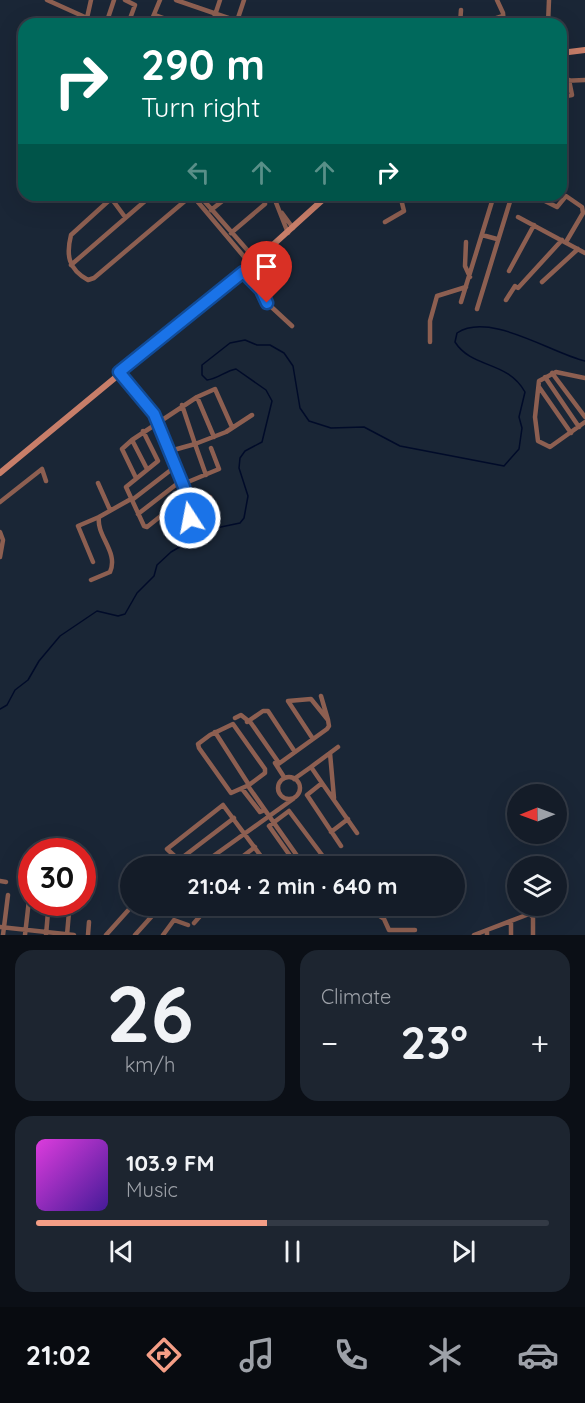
<!DOCTYPE html>
<html lang="en">
<head>
<meta charset="utf-8">
<style>
  :root { --surface:#141c28; --page:#1d2530; --text:#f1f3f6; --muted:#9da1a8; --line:#333a45; --accent:#f49e86 }
  body { margin:0; font-family:Quicksand,sans-serif; background:var(--page); color:var(--text); height:100vh; display:flex; flex-direction:column; font-size:22px; white-space:nowrap }
  * { box-sizing:border-box; margin:0 }
  p { font-size:20px; color:var(--muted) }
  .icon { flex:none; width:33px; height:33px; fill:none; stroke:currentColor; stroke-width:2; stroke-linecap:round; stroke-linejoin:round }
  .map { position:relative; height:935px; overflow:hidden }
  .sheet { display:flex; flex-direction:column; gap:15px; padding:15px; background:#0b0f16; flex:1 }
  .sheet>* { flex:none }
  .top-card { position:absolute; left:18px; top:18px; width:549px; height:183px; border-radius:18px; box-shadow:0 6px 24px #0002,0 0 0 2px var(--line); background:#00695c; color:#fff; overflow:hidden }
  .needle { width:39px; rotate:269deg }
  .buttons { position:absolute; left:507px; top:784px; display:grid; gap:12px }
  .buttons a { display:grid; place-items:center; width:60px; height:60px; border-radius:50%; background:var(--surface); box-shadow:0 6px 24px #0002,0 0 0 2px var(--line); font-size:30px }
  .speed { position:absolute; left:18px; top:838px; display:flex; gap:12px; font-size:30px; font-weight:700; text-align:center }
  .speed>* { display:grid; place-content:center; width:78px; height:78px; border-radius:50%; background:var(--surface); box-shadow:0 6px 24px #0002,0 0 0 2px var(--line); line-height:1 }
  .speed .limit { border:9px solid #d22; background:#fff; color:#111 }
  .pin { position:absolute; display:grid; place-items:center; width:51px; height:51px; color:#fff; margin:-62px -26px; border-radius:50% 50% 50% 0; rotate:-45deg; box-shadow:0 0 6px #0007 }
  .pin .icon { rotate:45deg }
  .me { position:absolute; width:66px; margin:-33px; rotate:349deg; stroke-linejoin:round; filter:drop-shadow(0 0 4px #0008) }
  .turn { display:flex; align-items:center; gap:21px; height:126px; padding:0 24px; font-size:27px }
  .turn .icon { width:78px; height:78px; stroke-width:2.5 }
  .turn b { display:block; font-size:42px; line-height:51px }
  .lanes { display:flex; align-items:center; height:57px; padding:0 24px; background:#0003; justify-content:center; gap:30px; direction:ltr }
  .lanes .off { opacity:.35 }
  .big { font-size:45px; font-weight:700; line-height:1.1 }
  .sheet .widget { flex:1; display:flex; flex-direction:column; justify-content:center; gap:9px; min-width:0; padding:0 21px; border-radius:18px; background:var(--page) }
  .sheet .dial { align-items:center; gap:0 }
  .dial b { font-size:78px; line-height:1 }
  .song { display:flex; align-items:center; gap:18px }
  .cover { width:72px; height:72px; border-radius:9px; background:linear-gradient(135deg,hsl(300 70% 55%),hsl(260 70% 35%)) }
  .played { height:6px; border-radius:3px; background:linear-gradient(90deg,var(--accent) 45%,var(--line) 45%) }
  .keys { display:flex; justify-content:space-around; direction:ltr }
  .heat { display:flex; justify-content:space-between; align-items:center; font-size:33px; direction:ltr }
  .sheet .tiles { flex:1; display:grid; gap:15px; grid-template-columns:1fr 1fr }
  .widget:last-child { grid-column:span 2 }
  .trip { position:absolute; left:120px; top:856px; width:345px; height:60px; border-radius:30px; background:var(--surface); box-shadow:0 6px 24px #0002,0 0 0 2px var(--line); font-weight:700; line-height:60px; text-align:center }
  .menu { display:flex; height:96px; justify-content:space-around; align-items:center; background:#080b10; color:var(--muted) }
  .menu .icon { width:42px; height:42px }
  .menu .current { color:var(--accent) }
  .menu b { font-size:27px; color:var(--text) }
  .map>svg:first-child { display:block }
</style>
</head>
<body>
<div class="map">
<svg width="585" height="935" viewBox="0 0 585 935">
  <rect width="100%" height="100%" fill="#1a2636"/>
  <g fill="none" stroke-linecap="round" stroke-linejoin="round">
    <path stroke="#000b29" stroke-width="1.5" d="M 0,709 L 7,705 L 15,690 L 28,680 L 39,661 L 60,636 L 97,611 L 118,616 L 125,614 L 137,593 L 154,576 L 157,565 L 171,552 L 200,535 L 216,528 L 240,523 L 244,518 L 248,496 L 239,468 L 240,458 L 245,451 L 262,442 L 272,401 L 266,390 L 236,369 C 225,371 218,379 207,380 L 202,375 L 202,365 L 230,343 L 245,340 L 257,345 L 270,345 L 284,353 L 293,366 L 300,408 L 309,421 L 331,428 L 364,427 L 400,446 L 504,466 L 519,449 L 522,428 L 519,417 L 525,392 C 507,360 472,369 455,342 L 457,333 C 489,311 551,353 585,361"/>
    <path stroke="#8d5f51" stroke-width="4.5" d="M 47,0 L 87,18
      M 91,0 L 87,18 L 100,24
      M 125,0 L 135,5 L 128,24
      M 176,0 L 237,21
      M 497,0 L 503,13 L 504,24
      M 155,15 L 180,24
      M 106,24 L 114,0
      M 150,24 L 160,0
      M 212,24 L 220,0
      M 236,24 L 244,0
      M 460,24 L 461,10
      M 478,24 L 503,16
      M 548,24 L 549,0
      M 561,81 L 585,80
      M 561,97 L 572,95 L 569,80
      M 67,195 L 71,200 L 79,195
      M 115,195 L 71,235 C 66,255 68,269 88,280 L 94,278 L 192,195
      M 192,195 L 251,265
      M 199,195 L 256,260
      M 273,195 L 288,233
      M 467,195 L 493,199
      M 111,198 L 125,217
      M 539,198 L 557,207 L 566,196 L 582,207 L 583,213 L 566,242
      M 211,210 L 230,195
      M 282,213 L 293,228
      M 518,217 L 585,253
      M 385,222 L 404,211 L 400,195
      M 231,233 L 265,204
      M 482,235 L 497,239
      M 466,242 L 465,266 L 470,277
      M 71,265 L 152,195
      M 509,271 L 534,225
      M 243,272 L 261,290 L 265,301 L 292,326
      M 542,282 L 578,249
      M 506,300 L 515,286 L 518,288 L 562,240
      M 461,302 L 494,195
      M 477,309 L 512,195
      M 430,342 L 430,321 L 437,296 L 466,287
      M 119,372 L 154,414 L 184,487 L 190,518
      M 552,373 L 585,417
      M 545,377 L 579,427
      M 585,378 L 556,372 L 539,381 L 535,417 L 538,441 L 550,447 L 585,422
      M 539,387 L 571,433
      M 197,397 L 215,389 L 232,427
      M 182,405 L 195,444 L 226,432 L 252,415
      M 143,431 L 158,461 L 126,487 L 144,526 L 147,527 L 186,496
      M 132,440 L 122,449 L 136,478
      M 170,451 L 195,444 L 206,475
      M 147,469 L 132,440 L 197,397 L 214,437
      M 98,483 L 110,510
      M 183,484 L 219,469 L 211,448
      M 132,500 L 176,466
      M 0,502 L 42,469 L 46,481
      M 188,502 L 210,497
      M 138,514 L 182,480
      M 0,532 L 3,540 L 0,557
      M 93,562 L 78,526 L 99,517
      M 91,580 L 110,572 C 119,552 96,536 99,517 L 131,499
      M 321,696 L 328,720
      M 235,718 L 241,715 L 251,723 L 279,763
      M 247,722 L 263,711 L 268,711 L 295,752
      M 215,732 L 249,785 L 265,773 L 265,769 L 233,724 L 210,735 L 198,744 L 199,748 L 231,793 L 249,785
      M 330,753 L 334,798
      M 275,763 L 284,777
      M 277,765 L 327,729 L 329,726 L 328,720 L 311,699 L 288,701 L 313,739
      M278 788a11 11 0 1 1 22 0a11 11 0 1 1-22 0Z
      M 294,779 L 311,767
      M 322,783 L 311,767 L 338,747
      M 248,786 L 305,867
      M 243,790 L 260,812 L 265,810
      M 234,818 L 179,860 L 167,849 L 223,805 L 269,867
      M 331,832 L 348,819
      M 341,846 L 307,795 L 322,783 L 357,833
      M 172,867 L 179,860 L 186,867
      M 198,867 L 293,799
      M 229,867 L 255,847
      M 298,867 L 269,826 L 289,811 L 325,859 L 325,863 L 320,867
      M 0,881 L 6,882
      M 168,906 L 178,913 L 185,906
      M 374,906 L 375,913 L 384,919 L 389,930 L 415,930
      M 511,921 L 511,935
      M 194,923 L 209,906
      M 0,927 L 74,935
      M 3,935 L 8,895
      M 25,935 L 29,900
      M 46,935 L 48,912
      M 67,935 L 69,912
      M 88,935 L 89,922
      M 106,935 L 132,906
      M 135,935 L 161,906
      M 163,935 L 174,920 L 188,925
      M 474,935 L 487,930
      M 487,935 L 487,930 L 529,914 L 533,917 L 533,935"/>
    <path stroke="#c87e69" stroke-width="6" d="M 561,53 L 585,50
      M 0,473 L 243,272 L 328,195"/>
  </g>
  <g fill="none" stroke-linecap="round" stroke-linejoin="round">
    <g stroke="#114b97" stroke-width="15">
      <path id="route" d="M 190,518 L 184,487 L 154,414 L 119,372 L 243,272 L 261,290 L 267,303"/>
    </g>
    <use href="#route" stroke="#1a73e8" stroke-width="10"/>
  </g>
</svg>
<div class="buttons">
<a><svg class="needle" viewBox="-14 -14 28 28"><path d="M0-13l5 13h-10z" fill="#e53935"/><path d="M0 13l5-13h-10z" fill="#9da1a8"/></svg></a>
<a><svg class="icon" aria-label="layers" viewBox="0 0 24 24"><path d="M12 4l9 5-9 5-9-5zM3 14l9 5 9-5"/></svg></a>
</div>
<div class="speed"><div class="limit">30</div></div>
<div class="pin" style="left:267px;top:303px;background:#d93025"><svg class="icon" aria-label="arrive" viewBox="0 0 24 24"><path d="M6 21V4h12l-3 4 3 4H6"/></svg></div>
<svg class="me" style="left:190px;top:518px" viewBox="-20 -20 40 40"><circle r="17" fill="#1a73e8" stroke="#fff" stroke-width="3"/><path d="M0-11L8 9 0 5-8 9z" fill="#fff"/></svg>
<div class="trip">21:04 · 2 min · 640 m</div>
<div class="top-card">
<div class="turn"><svg class="icon" aria-label="right" viewBox="0 0 24 24"><path d="M7 20v-9h11M14 6l5 5-5 5"/></svg><div><b>290 m</b>Turn right</div></div>
<div class="lanes"><svg class="icon off" aria-label="left" viewBox="0 0 24 24"><path d="M17 20v-9H6M10 6l-5 5 5 5"/></svg><svg class="icon off" aria-label="ahead" viewBox="0 0 24 24"><path d="M12 20V5M6 11l6-6 6 6"/></svg><svg class="icon off" aria-label="ahead" viewBox="0 0 24 24"><path d="M12 20V5M6 11l6-6 6 6"/></svg><svg class="icon" aria-label="right" viewBox="0 0 24 24"><path d="M7 20v-9h11M14 6l5 5-5 5"/></svg></div>
</div>
</div>
<section class="sheet">
<div class="tiles">
<div class="widget dial"><b>26</b><p>km/h</p></div>
<div class="widget"><p>Climate</p>
<div class="heat"><a>−</a><b class="big">23°</b><a>+</a></div>
</div>
<div class="widget">
<div class="song"><i class="cover"></i><div><b>103.9 FM</b><p>Music</p></div></div>
<div class="played"></div>
<div class="keys"><svg class="icon" aria-label="previous" viewBox="0 0 24 24"><path d="M18 5L8 12l10 7zM5 5v14"/></svg><svg class="icon" aria-label="pause" viewBox="0 0 24 24"><path d="M8 5v14M16 5v14"/></svg><svg class="icon" aria-label="next" viewBox="0 0 24 24"><path d="M6 5l10 7-10 7zM19 5v14"/></svg></div>
</div>
</div>
</section>
<nav class="menu">
<b>21:02</b>
<svg class="icon current" aria-label="directions" viewBox="0 0 24 24"><path d="M12 3l9 9-9 9-9-9zM9 14v-3h6M13 9l2 2-2 2"/></svg>
<svg class="icon" aria-label="music" viewBox="0 0 24 24"><path d="M9 18V5l10-2v13"/><circle cx="6" cy="18" r="3"/><circle cx="16" cy="16" r="3"/></svg>
<svg class="icon" aria-label="phone" viewBox="0 0 24 24"><path d="M5 4h4l2 5-3 2q2 4 5 5l2-3 5 2v4C11 20 4 13 5 4z"/></svg>
<svg class="icon" aria-label="climate" viewBox="0 0 24 24"><path d="M12 3v18M4 7l16 10M4 17L20 7"/></svg>
<svg class="icon" aria-label="car" viewBox="0 0 24 24"><path d="M5 17H2v-5l4-1 3-4h7l3 4 3 1v5h-3M9 17h6M6 11h13"/><circle cx="7" cy="17" r="2"/><circle cx="17" cy="17" r="2"/></svg>
</nav>
</body>
</html>
